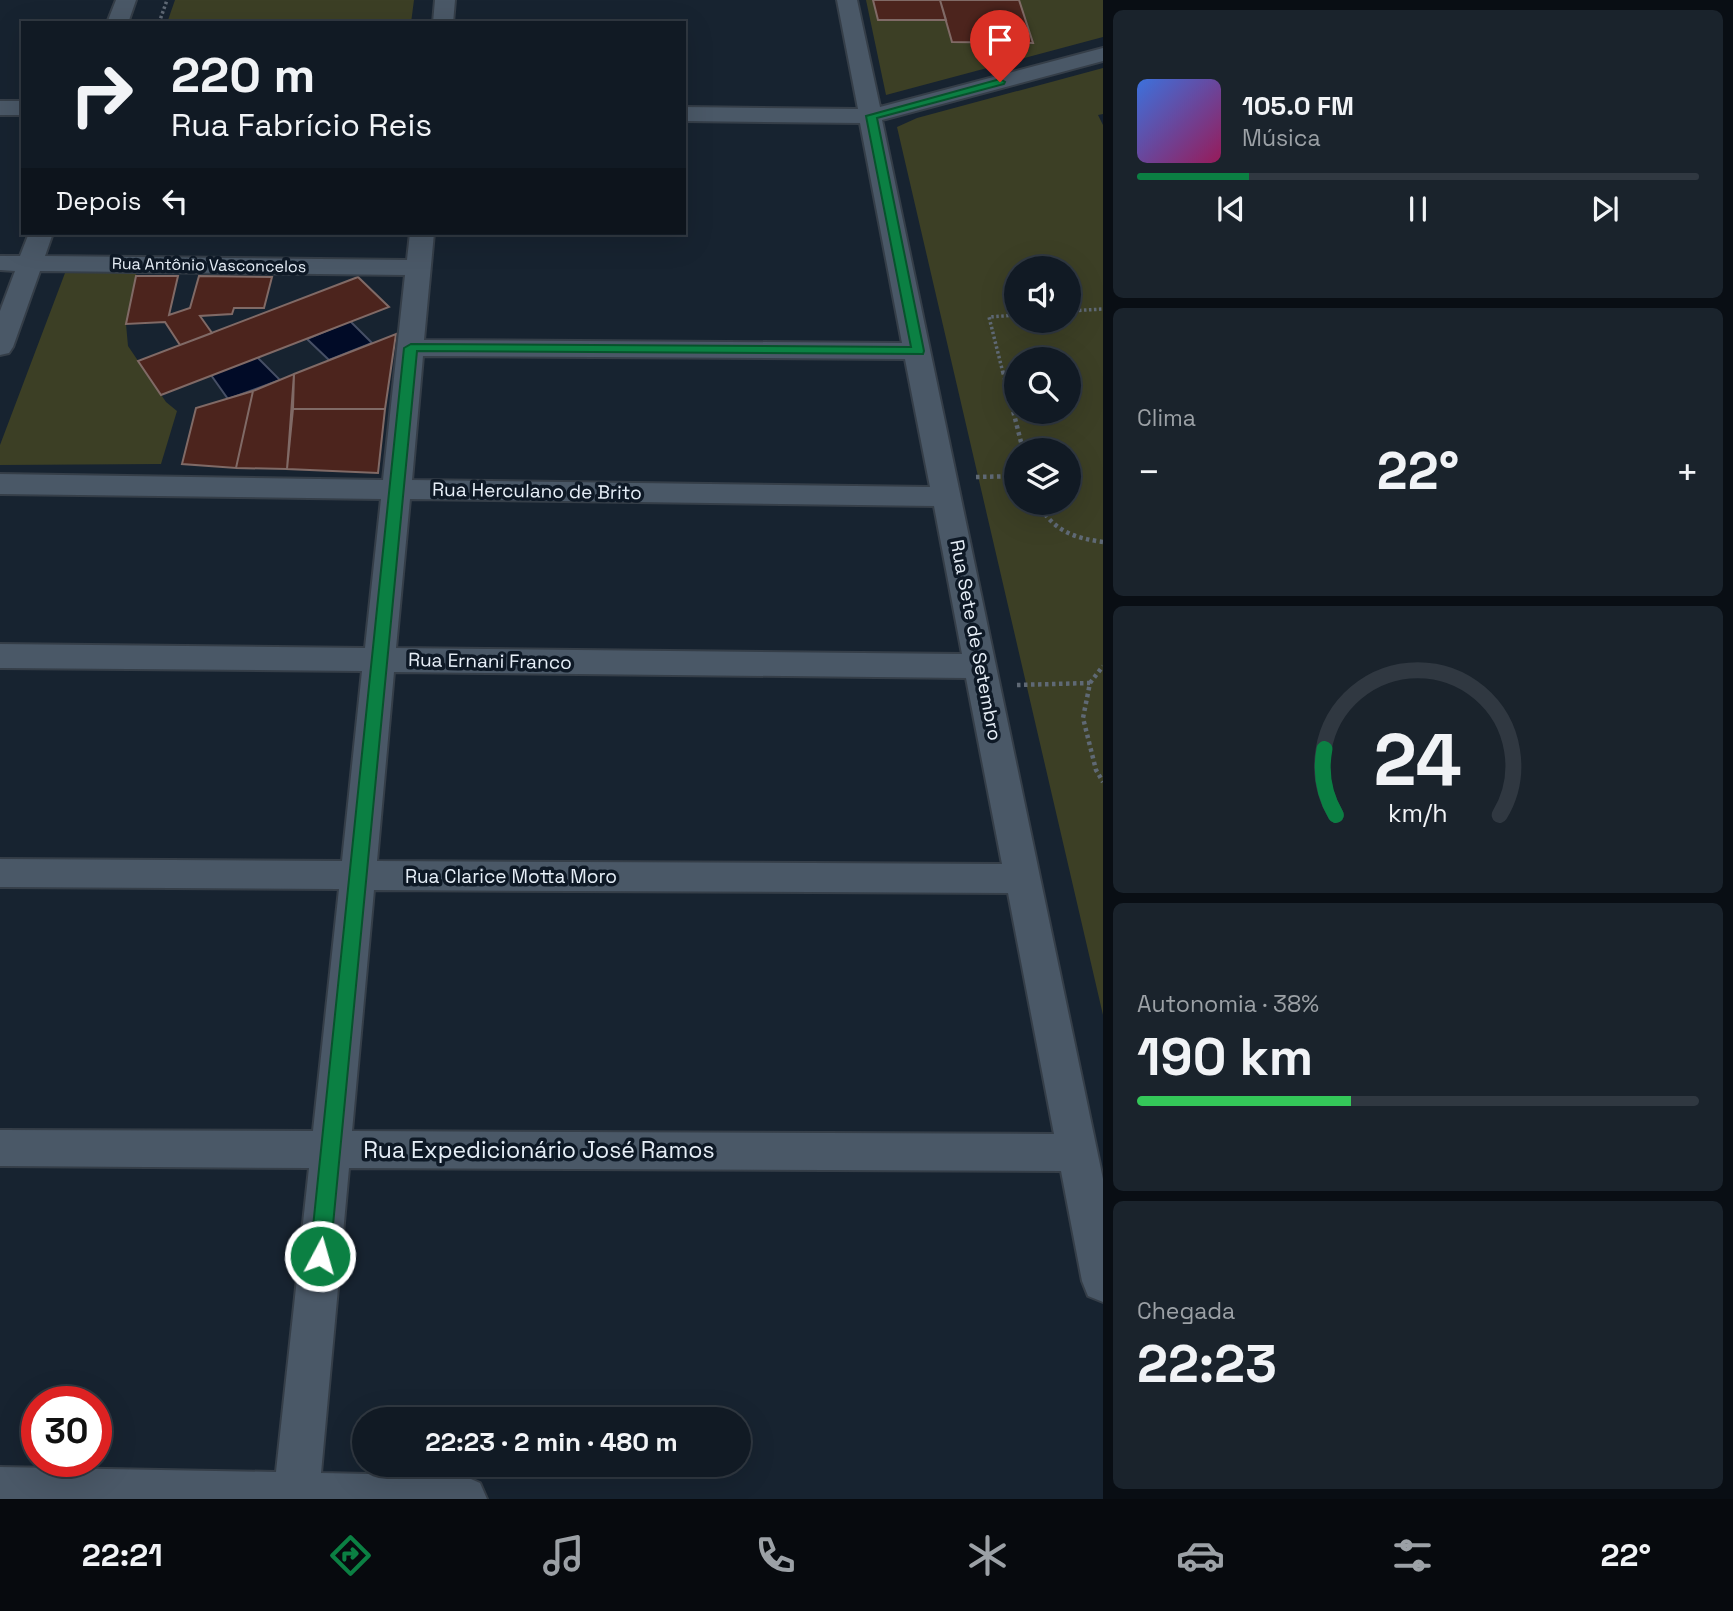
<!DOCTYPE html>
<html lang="pt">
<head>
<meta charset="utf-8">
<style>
  :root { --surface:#111a24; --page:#1a232c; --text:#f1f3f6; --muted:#9ca1a6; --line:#303841; --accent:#0b8043 }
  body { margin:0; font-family:"Space Grotesk",sans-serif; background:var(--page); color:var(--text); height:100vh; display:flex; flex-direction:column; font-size:26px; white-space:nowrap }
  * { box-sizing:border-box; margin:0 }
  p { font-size:23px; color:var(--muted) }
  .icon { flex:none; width:38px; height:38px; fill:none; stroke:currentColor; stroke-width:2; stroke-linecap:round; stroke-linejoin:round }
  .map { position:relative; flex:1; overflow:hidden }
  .side { display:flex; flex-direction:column; gap:10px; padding:10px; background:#090e14; width:630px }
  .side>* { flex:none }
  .top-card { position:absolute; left:21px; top:21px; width:665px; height:214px; border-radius:0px; box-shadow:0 7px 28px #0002,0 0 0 2px var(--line); background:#111a24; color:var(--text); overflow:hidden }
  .tools { position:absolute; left:1004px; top:256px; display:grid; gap:14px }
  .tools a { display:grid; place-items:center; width:77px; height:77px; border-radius:50%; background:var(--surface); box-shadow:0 7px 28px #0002,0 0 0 2px var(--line); font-size:35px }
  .speed { position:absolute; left:21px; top:1386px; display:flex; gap:14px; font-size:35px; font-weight:700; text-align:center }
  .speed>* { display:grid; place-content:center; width:91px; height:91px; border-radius:50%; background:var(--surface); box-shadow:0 7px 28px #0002,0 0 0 2px var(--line); line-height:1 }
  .speed .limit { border:10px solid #d22; background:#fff; color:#111 }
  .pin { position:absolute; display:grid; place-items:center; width:60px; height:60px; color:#fff; margin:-72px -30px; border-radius:50% 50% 50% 0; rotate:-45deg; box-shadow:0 0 7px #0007 }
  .pin .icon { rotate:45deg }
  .me { position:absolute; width:77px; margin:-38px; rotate:6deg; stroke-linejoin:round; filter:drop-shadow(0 0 5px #0008) }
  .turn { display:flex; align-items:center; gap:24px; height:147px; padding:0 35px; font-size:32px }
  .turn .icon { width:91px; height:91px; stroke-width:2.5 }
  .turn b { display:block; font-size:49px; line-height:60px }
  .then { display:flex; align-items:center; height:66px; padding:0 35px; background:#0003; gap:14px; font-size:26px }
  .big { font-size:52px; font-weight:700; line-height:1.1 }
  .side .tile { flex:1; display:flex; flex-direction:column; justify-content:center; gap:10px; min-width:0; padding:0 24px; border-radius:10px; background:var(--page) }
  .side .dial { align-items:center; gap:0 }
  .dial svg { height:182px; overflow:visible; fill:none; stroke:var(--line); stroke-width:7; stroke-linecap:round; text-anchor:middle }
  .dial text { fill:var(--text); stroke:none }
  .song { display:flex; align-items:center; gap:21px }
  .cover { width:84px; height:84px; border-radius:10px; background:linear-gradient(135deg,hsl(220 70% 55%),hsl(330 70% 35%)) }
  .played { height:7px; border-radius:4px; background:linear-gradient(90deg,var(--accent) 20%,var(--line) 20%) }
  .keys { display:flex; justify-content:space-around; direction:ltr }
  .heat { display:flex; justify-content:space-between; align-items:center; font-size:38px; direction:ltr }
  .charge { height:10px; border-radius:5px; background:linear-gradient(90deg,#34c759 38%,var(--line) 0) }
  .trip { position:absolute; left:352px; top:1407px; width:399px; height:70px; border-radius:35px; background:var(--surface); box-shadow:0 7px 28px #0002,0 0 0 2px var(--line); font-weight:700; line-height:70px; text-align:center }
  .menu { display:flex; height:112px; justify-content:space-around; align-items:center; background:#070a0e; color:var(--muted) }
  .menu .icon { width:49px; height:49px }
  .menu .active { color:var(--accent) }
  .menu b { font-size:32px; color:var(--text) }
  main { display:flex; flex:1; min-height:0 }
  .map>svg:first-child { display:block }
</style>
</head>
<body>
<main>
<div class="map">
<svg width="1103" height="1499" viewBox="0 0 1103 1499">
  <rect width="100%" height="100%" fill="#172330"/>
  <path fill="#3c3f25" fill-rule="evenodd" d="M 175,0 L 414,0 L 411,23 L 167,23 Z
    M 866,0 L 1103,0 L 1103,37 L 886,95 Z
    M 1103,68 L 1103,114 L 1098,115 L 1103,125 L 1103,1015 L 897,127 L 917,118 ZM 1017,268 L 1069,268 L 1069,320 L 1017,320 ZM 1017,359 L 1069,359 L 1069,411 L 1017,411 ZM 1017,450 L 1069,450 L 1069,502 L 1017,502 Z
    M 137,271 L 126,324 L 128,346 L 166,402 L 177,411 L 161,464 L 0,465 L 0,445 L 65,273 Z"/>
  <path fill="#010b27" stroke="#464f65" stroke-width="2" d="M 350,321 L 372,343 L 329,360 L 307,339 Z
    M 257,357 L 280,380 L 228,399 L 211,375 Z"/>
  <path fill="#4c241d" stroke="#806a66" stroke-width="2" d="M 873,0 L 940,0 L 946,20 L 878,20 Z
    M 940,0 L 1019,0 L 1033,43 L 952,42 Z
    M 136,276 L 178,276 L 169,315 L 190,308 L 199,276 L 272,277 L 264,308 L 234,308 L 232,314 L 200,316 L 212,333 L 180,345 L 165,322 L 126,324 Z
    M 358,277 L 389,307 L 161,395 L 138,361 Z
    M 396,334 L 385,409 L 293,409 L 294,374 Z
    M 294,374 L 287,469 L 236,468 L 253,391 Z
    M 253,391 L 236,468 L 182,464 L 196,408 Z
    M 293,409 L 385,409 L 378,473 L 287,469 Z"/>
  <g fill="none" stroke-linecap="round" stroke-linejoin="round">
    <g stroke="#353e48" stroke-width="4">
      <path id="minor" d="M 116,0 L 136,0 L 128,23 L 107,23 Z
        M 435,0 L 455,0 L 453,23 L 433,23 Z
        M 837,0 L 857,0 L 880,107 L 1103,48 L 1103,61 L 882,120 L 1103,1179 L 1103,1302 L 1088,1296 L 1082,1281 L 1061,1171 L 349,1168 L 321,1473 L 464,1476 L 480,1483 L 487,1499 L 0,1499 L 0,1467 L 276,1472 L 309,1168 L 0,1166 L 0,1130 L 313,1131 L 339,889 L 0,887 L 0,859 L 342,861 L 362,671 L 0,668 L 0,644 L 365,648 L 381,499 L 0,494 L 0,474 L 383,480 L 405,275 L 40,271 L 13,347 L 9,353 L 0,355 L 0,311 L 15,271 L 0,270 L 0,256 L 20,256 L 29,233 L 53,233 L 45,256 L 407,260 L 410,233 L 434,233 L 424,340 L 902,343 L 860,123 L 684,121 L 684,107 L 858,109 ZM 423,356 L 905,359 L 930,487 L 412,480 ZM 410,499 L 934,506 L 962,654 L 396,648 ZM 394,672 L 966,678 L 1002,864 L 377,861 ZM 374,890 L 1008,893 L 1054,1134 L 352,1131 Z
        M 0,101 L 23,101 L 23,115 L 0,115 Z"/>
    </g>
    <path stroke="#5f6975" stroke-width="3.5" stroke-dasharray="2.5 2.5" stroke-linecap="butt" d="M 159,23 L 167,0
      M 1069,311 L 1103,309
      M 1003,373 L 989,317 L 1017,315"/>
    <path stroke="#5f6975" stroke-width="4.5" stroke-dasharray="3.5 3.5" stroke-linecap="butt" d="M 1003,371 L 1023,450
      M 976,477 L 1017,476
      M 1038,502 C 1051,530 1074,538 1103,542
      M 1090,683 L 1103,666
      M 1017,685 L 1090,683 L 1083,718 L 1096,770 L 1103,782"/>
    <use href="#minor" fill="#4a5867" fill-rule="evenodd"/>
  </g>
  <path fill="#0b8043" stroke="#07532c" stroke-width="2" d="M 1000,79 L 1005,82 L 1004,84 L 877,118 L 924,351 L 923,354 L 417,351 L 330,1256 L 327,1263 L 320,1266 L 313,1263 L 310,1256 L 404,348 L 411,344 L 911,347 L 866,116 Z"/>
  <g text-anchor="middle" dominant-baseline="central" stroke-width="7" stroke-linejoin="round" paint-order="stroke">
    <g font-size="16" fill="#e6eef7" stroke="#0e1926">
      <text transform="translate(209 265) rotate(1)">Rua Antônio Vasconcelos</text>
    </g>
    <g font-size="19" fill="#e6eef7" stroke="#0e1926">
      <text transform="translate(537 491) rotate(1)">Rua Herculano de Brito</text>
      <text transform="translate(976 640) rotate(79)">Rua Sete de Setembro</text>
      <text transform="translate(490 661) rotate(1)">Rua Ernani Franco</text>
      <text x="511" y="876">Rua Clarice Motta Moro</text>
    </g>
    <g font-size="23" fill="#e6eef7" stroke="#0e1926">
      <text x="539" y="1150">Rua Expedicionário José Ramos</text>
    </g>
  </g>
</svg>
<div class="tools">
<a><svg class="icon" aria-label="sound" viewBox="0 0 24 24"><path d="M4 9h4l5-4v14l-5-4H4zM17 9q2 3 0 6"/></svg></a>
<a><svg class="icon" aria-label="search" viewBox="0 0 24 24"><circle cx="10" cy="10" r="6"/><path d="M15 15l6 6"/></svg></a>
<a><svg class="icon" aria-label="layers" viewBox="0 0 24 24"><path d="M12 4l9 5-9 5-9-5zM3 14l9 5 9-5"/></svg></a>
</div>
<div class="speed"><div class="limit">30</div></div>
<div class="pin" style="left:1000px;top:82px;background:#d93025"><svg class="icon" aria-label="arrive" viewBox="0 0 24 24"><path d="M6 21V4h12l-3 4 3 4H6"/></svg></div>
<svg class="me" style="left:320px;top:1256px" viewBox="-20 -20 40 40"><circle r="17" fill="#0b8043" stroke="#fff" stroke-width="3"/><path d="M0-11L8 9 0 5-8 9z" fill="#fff"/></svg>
<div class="trip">22:23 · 2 min · 480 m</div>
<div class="top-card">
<div class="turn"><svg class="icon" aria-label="right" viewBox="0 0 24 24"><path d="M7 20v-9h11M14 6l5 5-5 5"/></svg><div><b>220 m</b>Rua Fabrício Reis</div></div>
<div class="then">Depois<svg class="icon" aria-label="left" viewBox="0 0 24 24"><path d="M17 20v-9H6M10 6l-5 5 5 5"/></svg></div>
</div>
</div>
<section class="side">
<div class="tile">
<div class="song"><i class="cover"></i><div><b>105.0 FM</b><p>Música</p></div></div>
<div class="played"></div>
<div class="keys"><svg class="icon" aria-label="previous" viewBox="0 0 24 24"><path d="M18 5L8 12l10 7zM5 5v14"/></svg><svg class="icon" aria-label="pause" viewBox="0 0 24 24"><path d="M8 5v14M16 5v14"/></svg><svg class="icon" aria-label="next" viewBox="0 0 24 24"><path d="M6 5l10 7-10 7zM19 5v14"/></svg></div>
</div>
<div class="tile"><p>Clima</p>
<div class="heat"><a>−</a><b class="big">22°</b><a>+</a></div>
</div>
<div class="tile dial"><svg viewBox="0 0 100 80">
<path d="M14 69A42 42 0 1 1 86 69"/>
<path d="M14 69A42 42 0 0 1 9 40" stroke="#0b8043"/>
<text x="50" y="56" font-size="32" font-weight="700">24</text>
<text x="50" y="72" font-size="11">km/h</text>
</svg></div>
<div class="tile"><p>Autonomia · 38%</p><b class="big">190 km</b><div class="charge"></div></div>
<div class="tile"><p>Chegada</p><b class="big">22:23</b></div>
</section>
</main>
<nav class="menu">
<b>22:21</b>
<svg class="icon active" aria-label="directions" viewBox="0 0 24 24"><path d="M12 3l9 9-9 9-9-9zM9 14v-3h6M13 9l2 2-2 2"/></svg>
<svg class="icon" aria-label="music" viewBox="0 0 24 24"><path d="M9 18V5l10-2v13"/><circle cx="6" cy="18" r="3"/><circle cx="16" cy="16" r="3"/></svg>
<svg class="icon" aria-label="phone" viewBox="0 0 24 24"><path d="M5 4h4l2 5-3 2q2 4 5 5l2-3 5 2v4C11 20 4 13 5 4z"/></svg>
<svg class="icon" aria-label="climate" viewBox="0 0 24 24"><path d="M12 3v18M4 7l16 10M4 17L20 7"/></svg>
<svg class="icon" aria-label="car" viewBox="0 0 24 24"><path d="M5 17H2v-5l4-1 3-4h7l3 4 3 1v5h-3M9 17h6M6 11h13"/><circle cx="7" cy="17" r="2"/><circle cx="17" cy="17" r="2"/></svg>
<svg class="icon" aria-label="filters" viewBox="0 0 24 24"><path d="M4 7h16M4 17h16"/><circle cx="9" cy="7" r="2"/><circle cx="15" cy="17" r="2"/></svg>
<b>22°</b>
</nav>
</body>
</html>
